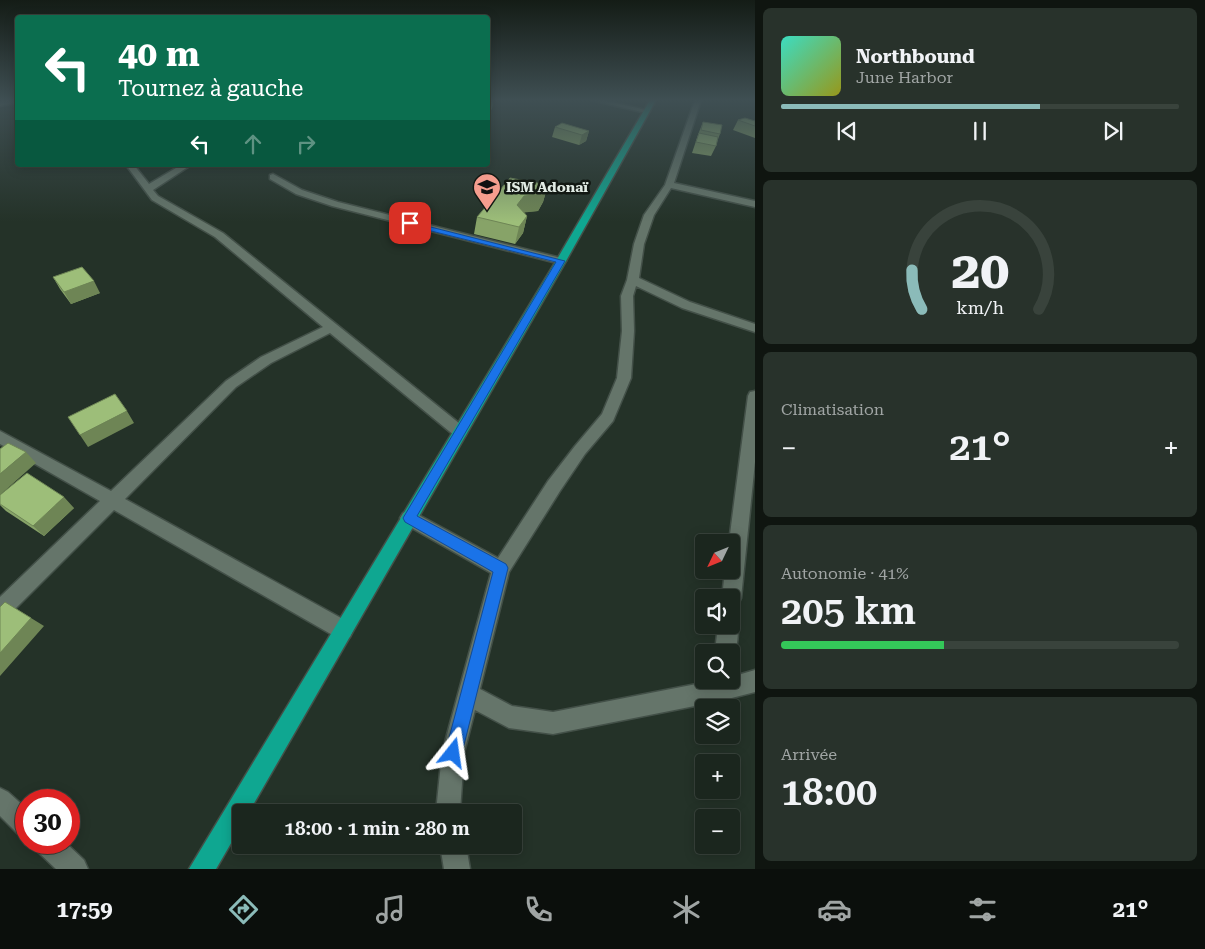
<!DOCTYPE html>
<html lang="fr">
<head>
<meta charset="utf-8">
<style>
  :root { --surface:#1b261e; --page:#28322b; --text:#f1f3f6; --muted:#a0a5a4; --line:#39433c; --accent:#8bbbb9 }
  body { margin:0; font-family:"Roboto Serif",serif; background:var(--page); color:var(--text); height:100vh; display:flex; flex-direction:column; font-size:19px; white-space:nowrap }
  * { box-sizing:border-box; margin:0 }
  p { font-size:16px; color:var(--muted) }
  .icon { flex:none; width:28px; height:28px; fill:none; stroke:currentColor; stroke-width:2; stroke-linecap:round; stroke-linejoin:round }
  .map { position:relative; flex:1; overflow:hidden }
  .drawer { display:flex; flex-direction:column; gap:8px; padding:8px; background:#0f1510; width:450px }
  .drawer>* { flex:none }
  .hud { position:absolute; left:15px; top:15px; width:475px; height:152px; border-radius:5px; box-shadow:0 2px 12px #0003,0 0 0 1px var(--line); background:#0b6e4f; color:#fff; overflow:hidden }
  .needle { width:32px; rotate:227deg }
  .tools { position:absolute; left:695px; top:534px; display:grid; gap:10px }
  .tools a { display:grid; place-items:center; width:45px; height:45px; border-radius:5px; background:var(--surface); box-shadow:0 2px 12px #0003,0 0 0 1px var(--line); font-size:25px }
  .speed { position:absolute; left:15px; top:789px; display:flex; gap:10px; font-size:25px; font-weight:700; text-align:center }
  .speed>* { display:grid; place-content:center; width:65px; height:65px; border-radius:50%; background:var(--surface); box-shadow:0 2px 12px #0003,0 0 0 1px var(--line); line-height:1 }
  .speed .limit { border:8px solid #d22; background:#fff; color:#111 }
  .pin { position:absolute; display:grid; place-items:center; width:42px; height:42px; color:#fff; margin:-21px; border-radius:10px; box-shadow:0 2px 8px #0006 }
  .me { position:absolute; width:55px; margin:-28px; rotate:15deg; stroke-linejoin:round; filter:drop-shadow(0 0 4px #0008) }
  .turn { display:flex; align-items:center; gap:18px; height:105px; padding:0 20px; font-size:22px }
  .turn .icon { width:65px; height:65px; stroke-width:2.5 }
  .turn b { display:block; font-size:35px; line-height:42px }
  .lanes { display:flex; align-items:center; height:48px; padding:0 20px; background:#0003; justify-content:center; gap:25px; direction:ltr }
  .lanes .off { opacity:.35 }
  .big { font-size:38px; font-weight:600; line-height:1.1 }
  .drawer .widget { flex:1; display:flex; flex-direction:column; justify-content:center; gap:8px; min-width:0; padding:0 18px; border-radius:8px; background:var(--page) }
  .drawer .dial { align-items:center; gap:0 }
  .dial svg { height:130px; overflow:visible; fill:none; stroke:var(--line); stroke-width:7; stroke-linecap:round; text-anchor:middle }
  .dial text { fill:var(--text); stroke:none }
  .song { display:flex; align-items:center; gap:15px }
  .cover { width:60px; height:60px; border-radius:8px; background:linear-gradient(135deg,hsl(170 70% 55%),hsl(60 70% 35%)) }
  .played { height:5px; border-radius:2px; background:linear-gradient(90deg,var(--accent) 65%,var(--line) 65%) }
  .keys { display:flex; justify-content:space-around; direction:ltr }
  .heat { display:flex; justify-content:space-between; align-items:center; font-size:28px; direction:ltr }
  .charge { height:8px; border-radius:4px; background:linear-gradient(90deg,#34c759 41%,var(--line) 0) }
  .trip { position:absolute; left:232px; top:804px; width:290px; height:50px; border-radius:5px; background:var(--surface); box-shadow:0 2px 12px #0003,0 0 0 1px var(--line); font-weight:600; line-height:50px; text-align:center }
  .menu { display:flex; height:80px; justify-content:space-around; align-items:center; background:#0b0f0c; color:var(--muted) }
  .menu .icon { width:35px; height:35px }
  .menu .selected { color:var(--accent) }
  .menu b { font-size:22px; color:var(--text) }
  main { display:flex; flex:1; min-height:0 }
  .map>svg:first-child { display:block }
</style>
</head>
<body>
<main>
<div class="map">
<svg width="755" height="869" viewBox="0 0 755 869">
  <rect width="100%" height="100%" fill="#243228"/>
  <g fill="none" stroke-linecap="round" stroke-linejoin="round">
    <g stroke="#435048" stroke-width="3">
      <path id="minor" d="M 8,100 L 18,100 L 18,102 L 0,106 L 0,102 Z
        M 591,100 L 603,100 L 650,111 L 646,113 Z
        M 695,100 L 701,100 L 674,183 L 755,201 L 755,207 L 671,188 L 654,215 L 644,244 L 639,278 L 690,302 L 755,324 L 755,332 L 682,308 L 636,286 L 633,296 L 634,331 L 631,378 L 613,421 L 585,454 L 560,491 L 509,572 L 480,689 L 512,706 L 553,712 L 717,680 L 731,680 L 731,677 L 755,670 L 755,692 L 720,701 L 553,734 L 509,728 L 475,710 L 464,753 L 460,812 L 436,812 L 442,753 L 491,573 L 403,523 L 400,518 L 403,513 L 409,510 L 415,513 L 498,558 L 548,481 L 575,446 L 602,414 L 617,378 L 622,331 L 621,296 L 627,280 L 634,244 L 644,215 L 665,185 Z
        M 126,165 L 134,165 L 149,184 L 181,165 L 191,165 L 153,190 L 158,196 L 223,233 L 465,428 L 467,432 L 465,436 L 460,438 L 455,436 L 330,333 L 271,363 L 236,387 L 125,499 L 350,623 L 353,630 L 350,637 L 343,640 L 336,637 L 114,510 L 7,617 L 0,620 L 0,597 L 100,501 L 0,444 L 0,431 L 111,491 L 226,381 L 261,357 L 323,327 L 215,237 L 152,200 Z
        M 273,174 L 302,190 L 338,202 L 565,259 L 566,261 L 561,264 L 332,206 L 296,194 L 270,179 L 270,175 Z
        M 755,391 L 755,462 L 741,598 L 738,605 L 731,607 L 731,598 L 722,598 L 725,570 L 731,570 L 731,542 L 729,542 L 748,396 L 750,392 Z
        M 731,617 L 735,618 C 740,629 738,649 731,660 L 731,652 L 715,652 L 718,625 L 731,625 Z
        M 0,788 L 8,792 L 26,808 L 26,836 L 17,833 L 0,816 Z
        M 34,842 L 65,842 L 84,860 L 88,869 L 56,869 L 37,851 Z
        M 440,845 L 466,845 L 470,869 L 444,869 Z"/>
    </g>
    <g stroke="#435048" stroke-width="3">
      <path id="highway" d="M 650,100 L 656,100 L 566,261 L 249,812 L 241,812 L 241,826 L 216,869 L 189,869 L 556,261 Z"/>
    </g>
    <use href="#minor" fill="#65756a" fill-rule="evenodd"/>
    <use href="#highway" fill="#0fa791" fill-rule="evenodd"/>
  </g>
  <path fill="#87a368" d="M 738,120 L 755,121 L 755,138 L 733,130 Z
    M 703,122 L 720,134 L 718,139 L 716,146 L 711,156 L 692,153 L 699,132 Z
    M 555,127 L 589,131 L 586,141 L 579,145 L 552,137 Z
    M 548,185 L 543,202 L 538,211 L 524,212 L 527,216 L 523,233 L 515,244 L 474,234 L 477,217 Z
    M 53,277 L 100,293 L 71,304 L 60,289 Z
    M 0,495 L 74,508 L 44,536 L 6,511 L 0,505 Z"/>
  <path fill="#6e8555" d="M 493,100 L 494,100 L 492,109 L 488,113 L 488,104 Z
    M 589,131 L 586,141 L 579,145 L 582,135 Z
    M 548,185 L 543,202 L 538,211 L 520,213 L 517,205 L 524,196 Z
    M 527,216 L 523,233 L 515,244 L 519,227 Z
    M 94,281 L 100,293 L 71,304 L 64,292 Z
    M 127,411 L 134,423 L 88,447 L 80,435 Z
    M 26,452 L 36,463 L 0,495 L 0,474 Z
    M 64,497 L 74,508 L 44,536 L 33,526 Z
    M 5,602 L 44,626 L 0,676 L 0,653 Z"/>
  <path fill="#9dbe79" stroke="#6e8555" d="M 488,100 L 493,100 L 488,104 Z
    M 745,118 L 755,121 L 755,126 L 738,120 Z
    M 703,122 L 722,125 L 720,134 L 701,130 Z
    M 562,123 L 589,131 L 582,135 L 555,127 Z
    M 699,133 L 718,137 L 716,146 L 696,142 Z
    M 510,178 L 548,185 L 542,194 L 524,196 L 517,205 L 527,216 L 519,227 L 477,217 Z
    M 82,267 L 94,281 L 64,292 L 53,277 Z
    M 115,394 L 127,411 L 80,435 L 68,417 Z
    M 8,443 L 26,452 L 0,474 L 0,449 Z
    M 27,473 L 64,497 L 33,526 L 0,504 L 0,495 Z
    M 5,602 L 31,618 L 0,653 L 0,607 Z"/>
  <linearGradient id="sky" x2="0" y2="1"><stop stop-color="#141c16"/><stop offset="0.45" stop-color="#3f4f53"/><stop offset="1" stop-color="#3f4f53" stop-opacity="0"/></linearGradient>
  <rect width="755" height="222" fill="url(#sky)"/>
  <path fill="#1a73e8" stroke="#114b97" d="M 407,221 L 565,261 L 417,516 L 506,564 L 508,568 L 462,753 L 459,759 L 453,761 L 447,759 L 445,753 L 493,572 L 405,522 L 403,518 L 556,262 L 407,225 Z"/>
  <defs>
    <g id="school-pin" transform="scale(1.4375)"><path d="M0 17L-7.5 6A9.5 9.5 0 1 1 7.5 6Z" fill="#f59d8e" stroke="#121813"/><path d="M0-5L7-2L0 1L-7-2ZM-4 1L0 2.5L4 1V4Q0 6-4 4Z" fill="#111"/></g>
  </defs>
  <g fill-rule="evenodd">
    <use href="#school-pin" x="487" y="187"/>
  </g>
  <g text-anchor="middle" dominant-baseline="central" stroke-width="5" stroke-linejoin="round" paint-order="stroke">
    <g font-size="14" font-weight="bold" fill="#e1ebe4" stroke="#121813" text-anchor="start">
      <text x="506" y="187">ISM Adonaï</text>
    </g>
  </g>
</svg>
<div class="tools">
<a><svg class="needle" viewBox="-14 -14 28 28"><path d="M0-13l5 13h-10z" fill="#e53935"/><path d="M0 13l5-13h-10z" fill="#a0a5a4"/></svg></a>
<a><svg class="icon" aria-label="sound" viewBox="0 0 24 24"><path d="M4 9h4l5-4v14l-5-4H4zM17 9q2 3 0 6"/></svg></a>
<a><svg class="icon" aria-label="search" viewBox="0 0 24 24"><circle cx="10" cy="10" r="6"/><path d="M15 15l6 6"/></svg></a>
<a><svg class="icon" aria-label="layers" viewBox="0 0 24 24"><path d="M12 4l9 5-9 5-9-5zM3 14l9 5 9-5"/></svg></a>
<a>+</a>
<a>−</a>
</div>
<div class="speed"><div class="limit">30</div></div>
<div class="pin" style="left:410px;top:223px;background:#d93025"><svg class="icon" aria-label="arrive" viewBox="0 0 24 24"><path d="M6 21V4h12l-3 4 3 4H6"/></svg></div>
<svg class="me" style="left:453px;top:753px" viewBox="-20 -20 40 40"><path d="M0-17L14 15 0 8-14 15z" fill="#1a73e8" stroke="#fff" stroke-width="4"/></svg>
<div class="trip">18:00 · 1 min · 280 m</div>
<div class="hud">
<div class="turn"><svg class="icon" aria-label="left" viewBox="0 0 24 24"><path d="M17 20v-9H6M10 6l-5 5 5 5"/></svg><div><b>40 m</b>Tournez à gauche</div></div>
<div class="lanes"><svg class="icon" aria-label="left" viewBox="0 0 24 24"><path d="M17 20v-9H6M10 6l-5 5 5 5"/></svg><svg class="icon off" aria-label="ahead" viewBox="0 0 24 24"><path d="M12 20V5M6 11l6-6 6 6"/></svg><svg class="icon off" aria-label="right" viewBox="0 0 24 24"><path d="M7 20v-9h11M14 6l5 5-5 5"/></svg></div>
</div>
</div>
<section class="drawer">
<div class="widget">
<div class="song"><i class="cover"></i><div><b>Northbound</b><p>June Harbor</p></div></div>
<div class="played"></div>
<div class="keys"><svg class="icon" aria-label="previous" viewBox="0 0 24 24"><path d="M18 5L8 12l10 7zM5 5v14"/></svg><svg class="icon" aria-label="pause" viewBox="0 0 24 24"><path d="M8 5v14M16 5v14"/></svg><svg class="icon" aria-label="next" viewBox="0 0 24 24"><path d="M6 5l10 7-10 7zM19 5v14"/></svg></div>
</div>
<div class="widget dial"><svg viewBox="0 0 100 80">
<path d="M14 69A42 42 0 1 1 86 69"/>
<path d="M14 69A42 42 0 0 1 8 45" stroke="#8bbbb9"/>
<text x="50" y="56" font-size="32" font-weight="700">20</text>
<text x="50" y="72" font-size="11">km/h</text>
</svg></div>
<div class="widget"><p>Climatisation</p>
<div class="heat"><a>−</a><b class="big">21°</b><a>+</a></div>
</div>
<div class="widget"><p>Autonomie · 41%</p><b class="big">205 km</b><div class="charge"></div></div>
<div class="widget"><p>Arrivée</p><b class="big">18:00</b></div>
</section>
</main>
<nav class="menu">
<b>17:59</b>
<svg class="icon selected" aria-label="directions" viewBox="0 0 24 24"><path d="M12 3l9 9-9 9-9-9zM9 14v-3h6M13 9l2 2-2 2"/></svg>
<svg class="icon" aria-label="music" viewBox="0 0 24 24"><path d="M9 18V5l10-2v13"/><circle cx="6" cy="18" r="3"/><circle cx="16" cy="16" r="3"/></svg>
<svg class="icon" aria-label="phone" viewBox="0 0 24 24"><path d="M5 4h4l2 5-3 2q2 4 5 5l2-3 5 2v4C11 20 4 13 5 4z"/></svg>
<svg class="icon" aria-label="climate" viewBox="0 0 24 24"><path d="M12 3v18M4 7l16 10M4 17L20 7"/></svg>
<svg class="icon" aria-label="car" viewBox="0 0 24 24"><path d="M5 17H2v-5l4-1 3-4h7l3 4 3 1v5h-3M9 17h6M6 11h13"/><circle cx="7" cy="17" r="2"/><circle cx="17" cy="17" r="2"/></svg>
<svg class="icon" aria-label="filters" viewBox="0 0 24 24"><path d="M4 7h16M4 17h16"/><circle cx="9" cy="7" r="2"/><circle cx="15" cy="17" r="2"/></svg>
<b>21°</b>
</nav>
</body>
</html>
